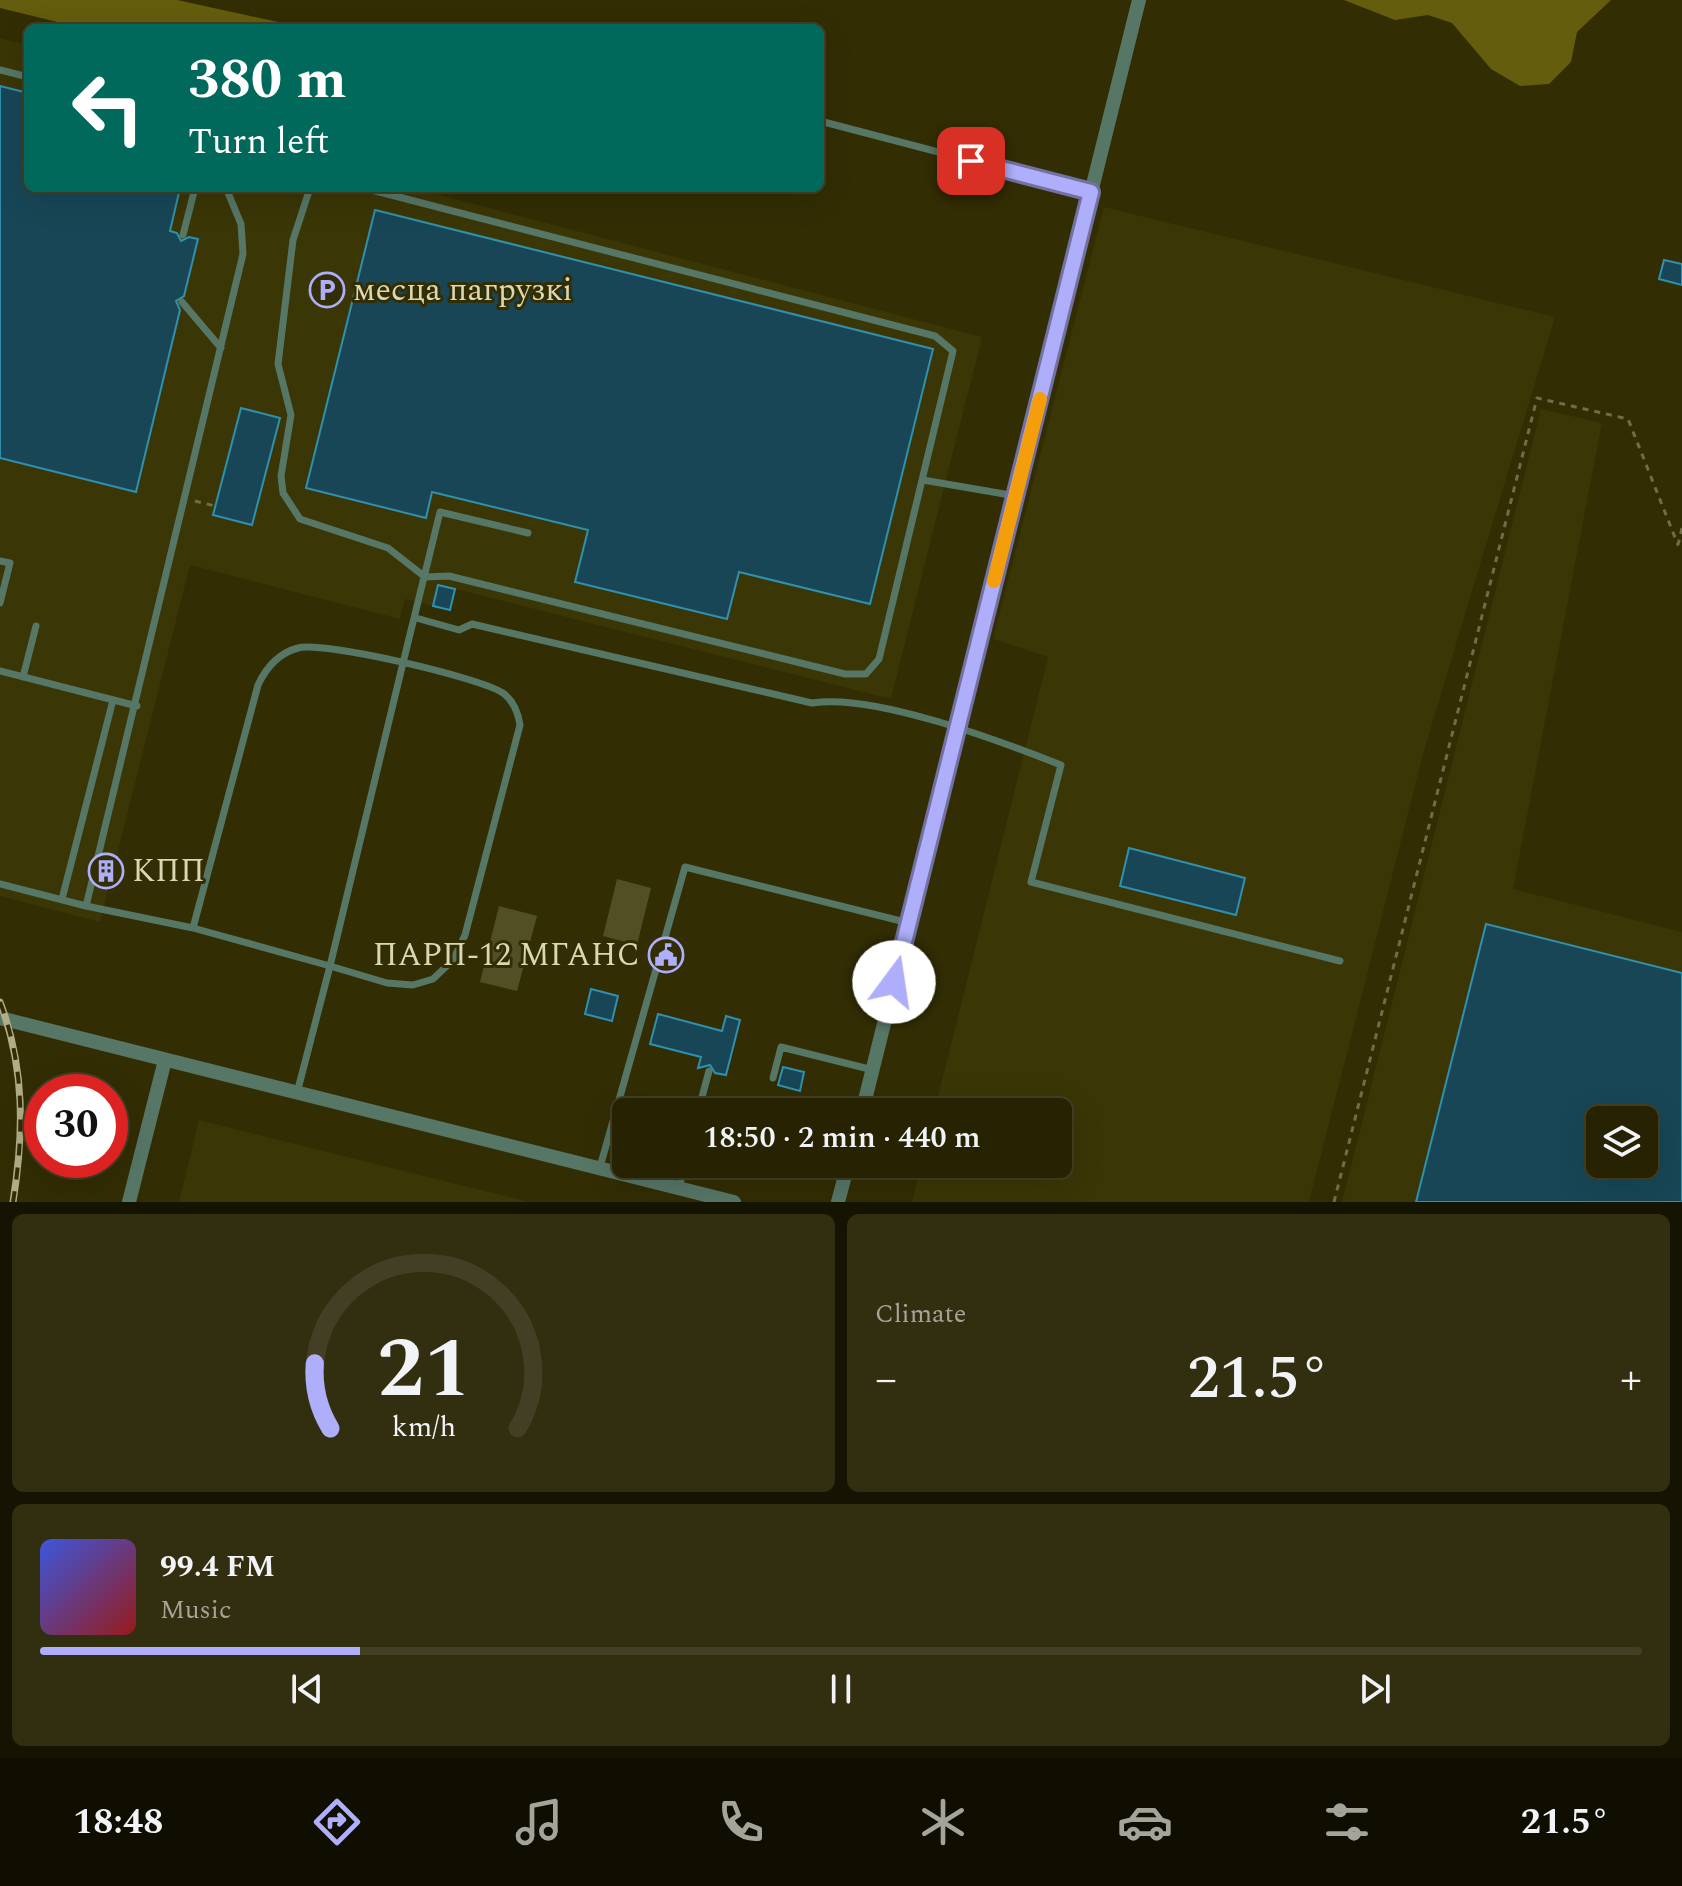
<!DOCTYPE html>
<html lang="en">
<head>
<meta charset="utf-8">
<style>
  :root { --surface:#262202; --page:#322f11; --text:#f1f3f6; --muted:#a4a499; --line:#423f24; --accent:#aeaefa }
  body { margin:0; font-family:Spectral,serif; background:var(--page); color:var(--text); height:100vh; display:flex; flex-direction:column; font-size:30px; white-space:nowrap }
  * { box-sizing:border-box; margin:0 }
  p { font-size:26px; color:var(--muted) }
  .icon { flex:none; width:44px; height:44px; fill:none; stroke:currentColor; stroke-width:2; stroke-linecap:round; stroke-linejoin:round }
  .map { position:relative; height:1202px; overflow:hidden }
  .sheet { display:flex; flex-direction:column; gap:12px; padding:12px; background:#151301; flex:1 }
  .sheet>* { flex:none }
  .hud { position:absolute; left:24px; top:24px; width:800px; height:168px; border-radius:12px; box-shadow:0 8px 32px #0002,0 0 0 2px var(--line); background:#00695c; color:#fff; overflow:hidden }
  .fabs { position:absolute; left:1586px; top:1106px; display:grid; gap:16px }
  .fabs a { display:grid; place-items:center; width:72px; height:72px; border-radius:12px; background:var(--surface); box-shadow:0 8px 32px #0002,0 0 0 2px var(--line); font-size:40px }
  .speed { position:absolute; left:24px; top:1074px; display:flex; gap:16px; font-size:40px; font-weight:700; text-align:center }
  .speed>* { display:grid; place-content:center; width:104px; height:104px; border-radius:50%; background:var(--surface); box-shadow:0 8px 32px #0002,0 0 0 2px var(--line); line-height:1 }
  .speed .limit { border:12px solid #d22; background:#fff; color:#111 }
  .pin { position:absolute; display:grid; place-items:center; width:68px; height:68px; color:#fff; margin:-34px; border-radius:16px; box-shadow:0 4px 12px #0006 }
  .me { position:absolute; width:88px; margin:-44px; rotate:14deg; stroke-linejoin:round; filter:drop-shadow(0 0 6px #0008) }
  .turn { display:flex; align-items:center; gap:28px; height:168px; padding:0 32px; font-size:36px }
  .turn .icon { width:104px; height:104px; stroke-width:2.5 }
  .turn b { display:block; font-size:56px; line-height:68px }
  .big { font-size:60px; font-weight:600; line-height:1.1 }
  .sheet .tile { flex:1; display:flex; flex-direction:column; justify-content:center; gap:12px; min-width:0; padding:0 28px; border-radius:12px; background:var(--page) }
  .sheet .dial { align-items:center; gap:0 }
  .dial svg { height:208px; overflow:visible; fill:none; stroke:var(--line); stroke-width:7; stroke-linecap:round; text-anchor:middle }
  .dial text { fill:var(--text); stroke:none }
  .song { display:flex; align-items:center; gap:24px }
  .cover { width:96px; height:96px; border-radius:12px; background:linear-gradient(135deg,hsl(230 70% 55%),hsl(0 70% 35%)) }
  .played { height:8px; border-radius:4px; background:linear-gradient(90deg,var(--accent) 20%,var(--line) 20%) }
  .keys { display:flex; justify-content:space-around; direction:ltr }
  .heat { display:flex; justify-content:space-between; align-items:center; font-size:44px; direction:ltr }
  .sheet .tiles { flex:1; display:grid; gap:12px; grid-template-columns:1fr 1fr }
  .tile:last-child { grid-column:span 2 }
  .trip { position:absolute; left:612px; top:1098px; width:460px; height:80px; border-radius:12px; background:var(--surface); box-shadow:0 8px 32px #0002,0 0 0 2px var(--line); font-weight:600; line-height:80px; text-align:center }
  .tab-bar { display:flex; height:128px; justify-content:space-around; align-items:center; background:#0f0e01; color:var(--muted) }
  .tab-bar .icon { width:56px; height:56px }
  .tab-bar .active { color:var(--accent) }
  .tab-bar b { font-size:36px; color:var(--text) }
  .map>svg:first-child { display:block }
</style>
</head>
<body>
<div class="map">
<svg width="1682" height="1202" viewBox="0 0 1682 1202">
  <rect width="100%" height="100%" fill="#322d03"/>
  <path fill="#3b3606" fill-rule="evenodd" d="M 0,38 L 28,45 L 28,188 L 412,188 L 982,337 L 891,699 L 456,589 L 450,610 L 405,599 L 400,619 L 190,565 L 100,922 L 0,896 Z
    M 1104,207 L 1555,317 L 1425,747 L 1309,1202 L 912,1202 L 921,1164 L 1058,1164 L 1058,1112 L 934,1112 L 1048,657 L 993,639 Z
    M 1541,409 L 1602,423 L 1513,889 L 1682,932 L 1682,1202 L 1342,1202 ZM 1600,1120 L 1644,1120 L 1644,1164 L 1600,1164 Z
    M 199,1120 L 529,1202 L 179,1202 Z"/>
  <path fill="#534f25" d="M 617,879 L 651,888 L 637,945 L 603,936 Z
    M 499,906 L 537,916 L 517,991 L 480,982 Z"/>
  <path fill="#645d0e" d="M 0,0 L 177,0 L 306,28 L 82,28 L 0,8 Z
    M 1344,0 L 1611,0 L 1577,32 L 1571,62 L 1549,84 L 1520,86 L 1491,69 L 1452,23 L 1428,15 L 1395,20 Z"/>
  <path fill="#184656" stroke="#3090ae" stroke-width="2" fill-rule="evenodd" d="M 0,86 L 28,93 L 28,188 L 180,188 L 170,231 L 177,233 L 181,241 L 189,237 L 198,239 L 184,296 L 176,301 L 180,310 L 136,492 L 0,458 Z
    M 375,210 L 933,349 L 870,604 L 739,572 L 727,619 L 575,582 L 588,530 L 432,492 L 426,518 L 306,488 Z
    M 1664,260 L 1682,264 L 1682,285 L 1659,279 Z
    M 241,408 L 280,418 L 252,525 L 213,515 Z
    M 438,585 L 455,589 L 450,610 L 433,606 Z
    M 1129,848 L 1245,878 L 1236,915 L 1120,886 Z
    M 105,854 L 117,857 L 109,888 L 98,885 Z
    M 1486,924 L 1682,973 L 1682,1202 L 1416,1202 ZM 1600,1120 L 1644,1120 L 1644,1164 L 1600,1164 Z
    M 591,989 L 618,996 L 612,1021 L 585,1014 Z
    M 658,1014 L 722,1031 L 726,1016 L 740,1020 L 726,1075 L 715,1073 L 710,1065 L 698,1068 L 701,1057 L 650,1044 Z
    M 783,1067 L 804,1072 L 800,1091 L 778,1085 Z"/>
  <g fill="none" stroke-linecap="round" stroke-linejoin="round">
    <path stroke="#716d44" stroke-width="3" stroke-dasharray="6 6" stroke-linecap="butt" d="M 195,501 L 215,506
      M 1682,528 L 1678,545 L 1682,548
      M 1334,1202 L 1537,398 L 1628,419 L 1678,545"/>
    <path stroke="#567666" stroke-width="7" d="M 0,70 L 28,77
      M 820,121 L 1091,192
      M 226,188 L 241,224 L 243,254 L 86,906 L 193,928 L 330,966 L 297,1093
      M 310,188 L 293,240 L 278,364 L 291,415 L 281,476 L 283,493 L 300,519 L 388,548 L 425,577
      M 364,188 L 935,336 L 953,351 L 879,659 L 866,674 L 845,674 L 449,576 L 425,577
      M 183,235 L 195,188
      M 182,302 L 221,348
      M 923,480 L 1016,496
      M 0,561 L 10,563 L 0,603
      M 416,618 L 459,630 L 472,624 L 812,703 C 874,693 1000,741 1061,765 L 1031,882 L 1340,961
      M 0,671 L 137,706
      M 23,677 L 36,626
      M 0,884 L 86,906
      M 62,899 L 113,700
      M 193,928 L 258,685 C 266,668 279,653 298,648 C 323,641 479,677 503,693 C 514,701 518,712 520,725 L 465,935 L 453,960 L 433,979 L 413,985 L 387,983 L 330,966 L 403,663 L 440,512 L 528,533
      M 773,1078 L 781,1047 L 873,1070
      M 698,1112 L 709,1071
      M 600,1167 L 685,867 L 909,923
      M 679,1188 L 685,1164"/>
    <path stroke="#567666" stroke-width="14" d="M 0,1018 L 734,1202
      M 862,1112 L 1139,0
      M 129,1202 L 165,1060
      M 838,1202 L 848,1164"/>
    <g stroke="#b1ad87" stroke-width="7">
      <path id="rail" d="M 0,1002 C 25,1068 24,1133 13,1202"/>
    </g>
    <use href="#rail" stroke="#322d03" stroke-width="4" stroke-dasharray="12" stroke-linecap="butt"/>
  </g>
  <g fill="none" stroke-linecap="round" stroke-linejoin="round">
    <g stroke="#7171a2" stroke-width="20">
      <path id="route" d="M 894,982 L 1091,192 L 971,161"/>
    </g>
    <use href="#route" stroke="#aeaefa" stroke-width="14"/>
    <path stroke="#f59e0b" stroke-width="14" d="M 994,581 L 1040,399"/>
  </g>
  <defs>
    <g id="parking-ring" transform="scale(1.8)"><circle r="9.5" fill="#322d03" stroke="#aeaefa" stroke-width="1.5"/><path d="M-3.5-5.5H1a3.5 3.5 0 0 1 0 7H-1V5.5H-3.5ZM-1-3.4V-.6H.8a1.4 1.4 0 0 0 0-2.8Z" fill="#aeaefa"/></g>
    <g id="building-ring" transform="scale(1.8)"><circle r="9.5" fill="#322d03" stroke="#aeaefa" stroke-width="1.5"/><path d="M-4-6H4V6H1V3H-1V6H-4ZM-2.5-4.3h1.7v1.8h-1.7ZM.8-4.3h1.7v1.8H.8ZM-2.5-1h1.7V.8h-1.7ZM.8-1h1.7V.8H.8Z" fill="#aeaefa"/></g>
    <g id="civic-ring" transform="scale(1.8)"><circle r="9.5" fill="#322d03" stroke="#aeaefa" stroke-width="1.5"/><path d="M-.6-6.5H3V-4.5H.6V-3L4-1V1h2V6H-6V1h2V-1L-.6-3ZM-1.2 2.5V6h2.4V2.5Z" fill="#aeaefa"/></g>
  </defs>
  <g fill-rule="evenodd">
    <use href="#parking-ring" x="327" y="290"/>
    <use href="#building-ring" x="106" y="871"/>
    <use href="#civic-ring" x="666" y="955"/>
  </g>
  <g text-anchor="middle" dominant-baseline="central" stroke-width="6" stroke-linejoin="round" paint-order="stroke">
    <g font-size="32" fill="#dad7b2" stroke="#322d03" text-anchor="start">
      <text x="353" y="290">месца пагрузкі</text>
      <text x="132" y="871">КПП</text>
      <text x="640" y="955" text-anchor="end">ПАРП-12 МГАНС</text>
    </g>
  </g>
</svg>
<div class="fabs">
<a><svg class="icon" aria-label="layers" viewBox="0 0 24 24"><path d="M12 4l9 5-9 5-9-5zM3 14l9 5 9-5"/></svg></a>
</div>
<div class="speed"><div class="limit">30</div></div>
<div class="pin" style="left:971px;top:161px;background:#d93025"><svg class="icon" aria-label="arrive" viewBox="0 0 24 24"><path d="M6 21V4h12l-3 4 3 4H6"/></svg></div>
<svg class="me" style="left:894px;top:982px" viewBox="-20 -20 40 40"><circle r="19" fill="#fff"/><path d="M0-13L10 11 0 6-10 11z" fill="#aeaefa"/></svg>
<div class="trip">18:50 · 2 min · 440 m</div>
<div class="hud">
<div class="turn"><svg class="icon" aria-label="left" viewBox="0 0 24 24"><path d="M17 20v-9H6M10 6l-5 5 5 5"/></svg><div><b>380 m</b>Turn left</div></div>
</div>
</div>
<section class="sheet">
<div class="tiles">
<div class="tile dial"><svg viewBox="0 0 100 80">
<path d="M14 69A42 42 0 1 1 86 69"/>
<path d="M14 69A42 42 0 0 1 8 44" stroke="#aeaefa"/>
<text x="50" y="56" font-size="32" font-weight="700">21</text>
<text x="50" y="72" font-size="11">km/h</text>
</svg></div>
<div class="tile"><p>Climate</p>
<div class="heat"><a>−</a><b class="big">21.5°</b><a>+</a></div>
</div>
<div class="tile">
<div class="song"><i class="cover"></i><div><b>99.4 FM</b><p>Music</p></div></div>
<div class="played"></div>
<div class="keys"><svg class="icon" aria-label="previous" viewBox="0 0 24 24"><path d="M18 5L8 12l10 7zM5 5v14"/></svg><svg class="icon" aria-label="pause" viewBox="0 0 24 24"><path d="M8 5v14M16 5v14"/></svg><svg class="icon" aria-label="next" viewBox="0 0 24 24"><path d="M6 5l10 7-10 7zM19 5v14"/></svg></div>
</div>
</div>
</section>
<nav class="tab-bar">
<b>18:48</b>
<svg class="icon active" aria-label="directions" viewBox="0 0 24 24"><path d="M12 3l9 9-9 9-9-9zM9 14v-3h6M13 9l2 2-2 2"/></svg>
<svg class="icon" aria-label="music" viewBox="0 0 24 24"><path d="M9 18V5l10-2v13"/><circle cx="6" cy="18" r="3"/><circle cx="16" cy="16" r="3"/></svg>
<svg class="icon" aria-label="phone" viewBox="0 0 24 24"><path d="M5 4h4l2 5-3 2q2 4 5 5l2-3 5 2v4C11 20 4 13 5 4z"/></svg>
<svg class="icon" aria-label="climate" viewBox="0 0 24 24"><path d="M12 3v18M4 7l16 10M4 17L20 7"/></svg>
<svg class="icon" aria-label="car" viewBox="0 0 24 24"><path d="M5 17H2v-5l4-1 3-4h7l3 4 3 1v5h-3M9 17h6M6 11h13"/><circle cx="7" cy="17" r="2"/><circle cx="17" cy="17" r="2"/></svg>
<svg class="icon" aria-label="filters" viewBox="0 0 24 24"><path d="M4 7h16M4 17h16"/><circle cx="9" cy="7" r="2"/><circle cx="15" cy="17" r="2"/></svg>
<b>21.5°</b>
</nav>
</body>
</html>
